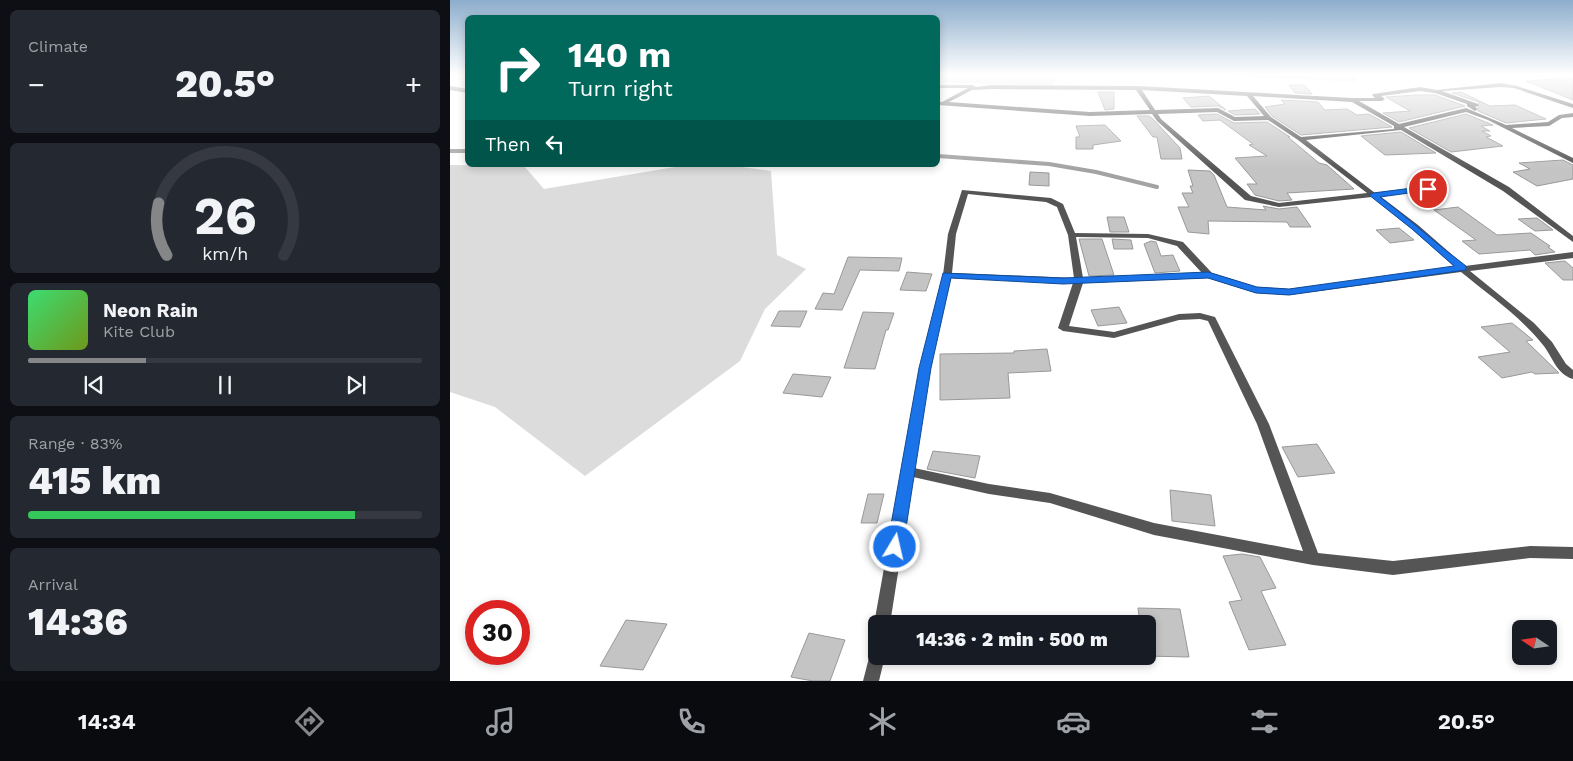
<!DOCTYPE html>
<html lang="en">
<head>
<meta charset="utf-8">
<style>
  :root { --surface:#171b24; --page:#242831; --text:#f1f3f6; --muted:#9ea1a6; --line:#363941; --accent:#858687 }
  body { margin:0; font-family:"Work Sans",sans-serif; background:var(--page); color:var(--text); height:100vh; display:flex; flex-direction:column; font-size:19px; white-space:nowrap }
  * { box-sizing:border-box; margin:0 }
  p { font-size:16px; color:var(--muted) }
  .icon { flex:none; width:28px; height:28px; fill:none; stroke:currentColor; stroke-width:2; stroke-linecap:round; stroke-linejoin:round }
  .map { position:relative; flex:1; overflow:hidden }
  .details { display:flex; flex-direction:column; gap:10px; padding:10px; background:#0d0f14; width:450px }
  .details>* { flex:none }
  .hud { position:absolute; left:15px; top:15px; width:475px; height:152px; border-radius:8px; box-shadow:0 2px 8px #0003; background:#00695c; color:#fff; overflow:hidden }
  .needle { width:32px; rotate:283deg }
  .tools { position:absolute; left:1062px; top:620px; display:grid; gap:10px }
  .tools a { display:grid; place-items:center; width:45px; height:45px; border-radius:8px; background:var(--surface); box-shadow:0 2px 8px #0003; font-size:25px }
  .speed { position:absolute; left:15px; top:600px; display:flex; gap:10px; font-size:25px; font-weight:700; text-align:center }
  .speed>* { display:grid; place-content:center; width:65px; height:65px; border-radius:50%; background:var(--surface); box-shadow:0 2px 8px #0003; line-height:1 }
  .speed .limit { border:8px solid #d22; background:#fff; color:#111 }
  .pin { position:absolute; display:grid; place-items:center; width:42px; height:42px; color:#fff; margin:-21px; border:2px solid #fff; border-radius:50%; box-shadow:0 1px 5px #0007 }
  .me { position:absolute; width:55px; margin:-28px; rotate:9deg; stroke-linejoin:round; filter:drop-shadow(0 0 4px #0008) }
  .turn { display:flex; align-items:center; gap:18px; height:105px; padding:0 20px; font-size:22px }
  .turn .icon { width:65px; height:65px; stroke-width:2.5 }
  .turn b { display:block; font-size:35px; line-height:42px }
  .then { display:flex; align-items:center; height:48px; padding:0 20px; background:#0003; gap:10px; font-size:19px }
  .big { font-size:38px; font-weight:800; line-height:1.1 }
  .details .card { flex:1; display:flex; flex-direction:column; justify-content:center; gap:8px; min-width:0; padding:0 18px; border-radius:8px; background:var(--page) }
  .details .dial { align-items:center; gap:0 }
  .dial svg { height:130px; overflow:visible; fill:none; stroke:var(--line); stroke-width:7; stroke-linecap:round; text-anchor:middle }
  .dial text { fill:var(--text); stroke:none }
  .song { display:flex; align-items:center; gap:15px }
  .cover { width:60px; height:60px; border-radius:8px; background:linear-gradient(135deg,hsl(140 70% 55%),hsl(80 70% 35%)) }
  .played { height:5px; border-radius:2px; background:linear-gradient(90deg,var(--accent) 30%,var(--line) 30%) }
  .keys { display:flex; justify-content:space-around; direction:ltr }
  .heat { display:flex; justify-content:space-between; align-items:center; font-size:28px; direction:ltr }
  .charge { height:8px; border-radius:4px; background:linear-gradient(90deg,#34c759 83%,var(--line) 0) }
  .trip { position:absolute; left:418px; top:615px; width:288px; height:50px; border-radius:8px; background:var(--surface); box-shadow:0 2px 8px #0003; font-weight:800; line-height:50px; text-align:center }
  .dock { display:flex; height:80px; justify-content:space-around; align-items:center; background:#090b0e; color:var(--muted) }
  .dock .icon { width:35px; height:35px }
  .dock .on { color:var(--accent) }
  .dock b { font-size:22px; color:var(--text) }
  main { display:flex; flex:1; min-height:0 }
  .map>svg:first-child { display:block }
</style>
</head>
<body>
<main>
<section class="details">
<div class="card"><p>Climate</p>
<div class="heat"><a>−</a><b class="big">20.5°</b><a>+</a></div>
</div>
<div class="card dial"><svg viewBox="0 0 100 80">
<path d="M14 69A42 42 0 1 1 86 69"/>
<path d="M14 69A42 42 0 0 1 9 37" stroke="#858687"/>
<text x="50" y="56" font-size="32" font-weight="700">26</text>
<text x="50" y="72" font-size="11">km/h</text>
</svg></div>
<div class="card">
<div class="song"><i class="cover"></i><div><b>Neon Rain</b><p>Kite Club</p></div></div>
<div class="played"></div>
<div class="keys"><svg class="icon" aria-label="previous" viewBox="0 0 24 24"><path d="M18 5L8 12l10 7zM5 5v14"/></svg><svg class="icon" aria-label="pause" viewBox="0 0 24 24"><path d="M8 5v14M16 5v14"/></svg><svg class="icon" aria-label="next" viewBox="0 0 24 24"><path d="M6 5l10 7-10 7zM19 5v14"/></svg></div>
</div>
<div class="card"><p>Range · 83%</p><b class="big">415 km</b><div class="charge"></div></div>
<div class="card"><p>Arrival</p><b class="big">14:36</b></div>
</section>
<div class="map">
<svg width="1123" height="681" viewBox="0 0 1123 681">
  <rect width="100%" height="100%" fill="#fff"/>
  <path fill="#dcdcdc" d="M 496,74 L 592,74 L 608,80 L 602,86 L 493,82 Z
    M 740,74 L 904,74 L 907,82 Z
    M 0,165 L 74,166 L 94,189 L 237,165 L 277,165 L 321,171 L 327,255 L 356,269 L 315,309 L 290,361 L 135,476 L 45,407 L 0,392 Z"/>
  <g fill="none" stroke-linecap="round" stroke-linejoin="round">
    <path stroke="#a3a3a3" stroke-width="4" d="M 0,151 L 18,151
      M 488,156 L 599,164 L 646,172 L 707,187"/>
  </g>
  <path fill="#c4c4c4" stroke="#999" d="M 1115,78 L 1123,79 L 1123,100 L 1076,81 Z
    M 839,85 L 855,85 L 862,94 L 845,93 Z
    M 648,92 L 664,92 L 664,109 L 655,110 Z
    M 1011,92 L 1040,106 L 1065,105 L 1096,119 L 1056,123 L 1028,111 L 1029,102 L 1002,93 Z
    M 966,95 L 985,95 L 1015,106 L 949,122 L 933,113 L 960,111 L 936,97 Z
    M 759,96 L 776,110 L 768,106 L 741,107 L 733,98 Z
    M 831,100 L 868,102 L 875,110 L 897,109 L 907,115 L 919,114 L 942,127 L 851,135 L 822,116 L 815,107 L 835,104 Z
    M 805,109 L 810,114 L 785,115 L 778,111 Z
    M 767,114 L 784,123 L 817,122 L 840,137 L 838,137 L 869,163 L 877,165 L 904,189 L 837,193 L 842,200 L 829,201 L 805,195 L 797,184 L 807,184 L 785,158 L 817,156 L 799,145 L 803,144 L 770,120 L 753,121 L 748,115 Z
    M 1016,114 L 1043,125 L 1031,126 L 1040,131 L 1032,131 L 1041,136 L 1036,137 L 1053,146 L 1001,152 L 959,128 Z
    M 687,116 L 699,116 L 703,119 L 730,148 L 732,159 L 711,159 L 707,137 L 703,137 Z
    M 655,125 L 671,141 L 643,145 L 643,149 L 626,149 L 626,137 L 630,137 L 626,126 Z
    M 951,132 L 986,153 L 935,155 L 911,136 Z
    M 1113,160 L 1123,165 L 1123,179 L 1087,186 L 1063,172 L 1080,169 L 1069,163 Z
    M 738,170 L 760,171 L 764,175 L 777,207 L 816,210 L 813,206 L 829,209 L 847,207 L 861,227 L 840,227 L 837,222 L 758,221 L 759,234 L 738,232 L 728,207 L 739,207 L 732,193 L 743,193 L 740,186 L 743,186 Z
    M 580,172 L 599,173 L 599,186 L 579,185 Z
    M 1008,207 L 1047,235 L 1081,233 L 1100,246 L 1098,247 L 1105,252 L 1085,255 L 1080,250 L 1029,254 L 1012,241 L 1026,240 L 984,210 Z
    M 657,217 L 674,217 L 679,232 L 660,232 Z
    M 1087,218 L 1103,230 L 1085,231 L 1068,219 Z
    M 949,228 L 964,240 L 940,243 L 926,230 Z
    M 629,239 L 652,239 L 664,275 L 639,276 Z
    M 662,239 L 681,240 L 683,249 L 664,249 Z
    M 701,241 L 706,242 L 711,256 L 723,255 L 730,271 L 705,273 L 694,244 Z
    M 398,257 L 452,258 L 449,271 L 410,270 L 392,310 L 365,309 L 373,293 L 384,294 Z
    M 1115,261 L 1123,268 L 1123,280 L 1113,280 L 1095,263 Z
    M 457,272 L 482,274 L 476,291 L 450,290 Z
    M 669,307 L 677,323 L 648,326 L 641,310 Z
    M 329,311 L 357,311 L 350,327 L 321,326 Z
    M 413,312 L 444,313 L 438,330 L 436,330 L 425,369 L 394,368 Z
    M 1062,323 L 1083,340 L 1076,341 L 1109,373 L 1085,374 L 1082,372 L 1052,378 L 1028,357 L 1060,352 L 1031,327 Z
    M 597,349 L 601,371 L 558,373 L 560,398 L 490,400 L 490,354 L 564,353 L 564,351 Z
    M 343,374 L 381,377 L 372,397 L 333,393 Z
    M 867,444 L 885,473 L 848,477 L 832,447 Z
    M 483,451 L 530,456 L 525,478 L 477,469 Z
    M 720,490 L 761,495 L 765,526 L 722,521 Z
    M 418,494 L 434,494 L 427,523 L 411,523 Z
    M 792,554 L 810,557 L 826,588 L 811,591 L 836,645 L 799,650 L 779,602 L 792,600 L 773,556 Z
    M 688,608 L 730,609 L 739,657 L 696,656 L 696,624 L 690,624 Z
    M 176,620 L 217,624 L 193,670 L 150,666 Z
    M 359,633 L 395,640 L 380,681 L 363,681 L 341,677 Z"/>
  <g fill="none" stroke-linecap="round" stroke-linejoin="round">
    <path fill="#555" fill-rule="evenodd" d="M 1051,83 L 1067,86 L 1123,104 L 1123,108 L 1064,88 L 1051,87 L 992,91 L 1028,104 L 1028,106 L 1025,107 L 1028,109 L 1025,111 L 1017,106 L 1017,104 L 985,93 L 970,91 L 931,96 L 935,99 L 932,101 L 909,101 L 949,124 L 1016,108 L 1056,125 L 1098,122 L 1109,115 L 1123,113 L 1123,117 L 1112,118 L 1099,126 L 1062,128 L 1123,158 L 1123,163 L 1038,120 L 1016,112 L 954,127 L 1059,187 L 1123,236 L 1123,242 L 1053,191 L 951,130 L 856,140 L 925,193 L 981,187 L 982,189 L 978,191 L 930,196 L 968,225 L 1015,266 L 1123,252 L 1123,258 L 1020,271 L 1084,323 L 1102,342 L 1116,364 L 1123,370 L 1123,379 C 1106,374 1103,357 1093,345 C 1070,316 1039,295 1011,272 L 839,295 L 806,293 L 758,278 L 633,283 L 619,326 L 664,332 L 729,314 L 750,313 L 765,317 L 819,424 L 868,553 L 943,561 L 1080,546 L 1123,547 L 1123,559 L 1080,558 L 943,575 L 863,565 L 704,535 L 600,503 L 539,494 L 463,477 L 440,624 L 426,624 L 426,628 L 424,624 L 470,367 L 493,275 L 498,234 L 512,190 L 601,198 L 613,204 L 625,233 L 698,234 L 733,242 L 762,273 L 807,287 L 839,289 L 1006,268 L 962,229 L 922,197 L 829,207 L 795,200 L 707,121 L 702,114 L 640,116 L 488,105 L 488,101 L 492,102 L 518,88 L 488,88 L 488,85 L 523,85 L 526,87 L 541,85 L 688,86 L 902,98 L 925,98 L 922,95 L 923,94 L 970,87 L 987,90 ZM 541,89 L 686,90 L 700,110 L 640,112 L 499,102 L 522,90 ZM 692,90 L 797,96 L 814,116 L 785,117 L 768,108 L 705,110 ZM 803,96 L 902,102 L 944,126 L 944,129 L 851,137 L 821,117 ZM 767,112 L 784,121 L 818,120 L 848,140 L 917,193 L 829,203 L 801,196 L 711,119 L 708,114 ZM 518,194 L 596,202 L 607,207 L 618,235 L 624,278 L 502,273 L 506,234 ZM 626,237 L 698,238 L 727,246 L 752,273 L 633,278 ZM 501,278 L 623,283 L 608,328 L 613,331 L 664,338 L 729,320 L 750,319 L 758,321 L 807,424 L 853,551 L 704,523 L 600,493 L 539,484 L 464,468 L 480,367 Z
      M 0,86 L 18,89 L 18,93 L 0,90 Z
      M 426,648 L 426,656 L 435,656 L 429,681 L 413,681 L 421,650 Z"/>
  </g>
  <linearGradient id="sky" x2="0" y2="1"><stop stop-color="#8cadcc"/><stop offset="0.44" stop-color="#fff"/><stop offset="1" stop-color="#fff" stop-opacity="0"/></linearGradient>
  <rect width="1123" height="169" fill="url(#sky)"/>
  <path fill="#1a73e8" stroke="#114b97" d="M 978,186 L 981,187 L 981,190 L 930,197 C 960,219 986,244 1016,266 L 1016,270 L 839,295 L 806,293 L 758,278 L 613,284 L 501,278 L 481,368 L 453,547 L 450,552 L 445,554 L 439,552 L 437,547 L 469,368 L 493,273 L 613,278 L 758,272 L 807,287 L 839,289 L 1004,266 L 962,229 L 919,195 L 923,193 Z"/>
</svg>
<div class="tools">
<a><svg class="needle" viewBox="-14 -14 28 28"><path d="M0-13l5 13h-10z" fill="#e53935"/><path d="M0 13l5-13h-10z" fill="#9ea1a6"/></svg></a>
</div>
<div class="speed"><div class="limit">30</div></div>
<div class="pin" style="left:978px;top:189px;background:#d93025"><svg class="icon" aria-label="arrive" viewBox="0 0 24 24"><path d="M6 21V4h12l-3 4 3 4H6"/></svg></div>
<svg class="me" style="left:445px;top:547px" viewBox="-20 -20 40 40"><circle r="17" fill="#1a73e8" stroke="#fff" stroke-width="3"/><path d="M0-11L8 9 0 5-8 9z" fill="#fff"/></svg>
<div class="trip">14:36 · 2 min · 500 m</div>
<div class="hud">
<div class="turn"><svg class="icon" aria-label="right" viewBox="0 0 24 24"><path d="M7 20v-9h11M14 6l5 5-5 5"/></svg><div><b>140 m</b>Turn right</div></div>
<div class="then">Then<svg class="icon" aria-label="left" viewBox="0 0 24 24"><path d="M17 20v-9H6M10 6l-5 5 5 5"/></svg></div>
</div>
</div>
</main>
<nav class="dock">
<b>14:34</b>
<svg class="icon on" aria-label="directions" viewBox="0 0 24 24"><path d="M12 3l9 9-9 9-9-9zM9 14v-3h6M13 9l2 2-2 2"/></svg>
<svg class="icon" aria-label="music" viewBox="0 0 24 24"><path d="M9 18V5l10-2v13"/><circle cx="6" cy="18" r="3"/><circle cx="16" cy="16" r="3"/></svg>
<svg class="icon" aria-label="phone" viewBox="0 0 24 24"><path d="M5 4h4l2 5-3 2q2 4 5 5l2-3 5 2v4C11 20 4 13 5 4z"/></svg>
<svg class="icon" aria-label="climate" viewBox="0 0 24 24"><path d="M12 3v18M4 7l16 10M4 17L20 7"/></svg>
<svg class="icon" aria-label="car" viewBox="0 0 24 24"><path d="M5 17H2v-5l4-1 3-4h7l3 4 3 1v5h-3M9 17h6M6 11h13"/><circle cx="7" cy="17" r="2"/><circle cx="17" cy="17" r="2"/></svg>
<svg class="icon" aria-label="filters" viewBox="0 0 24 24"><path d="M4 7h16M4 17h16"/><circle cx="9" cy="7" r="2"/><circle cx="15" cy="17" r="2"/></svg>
<b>20.5°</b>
</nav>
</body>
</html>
